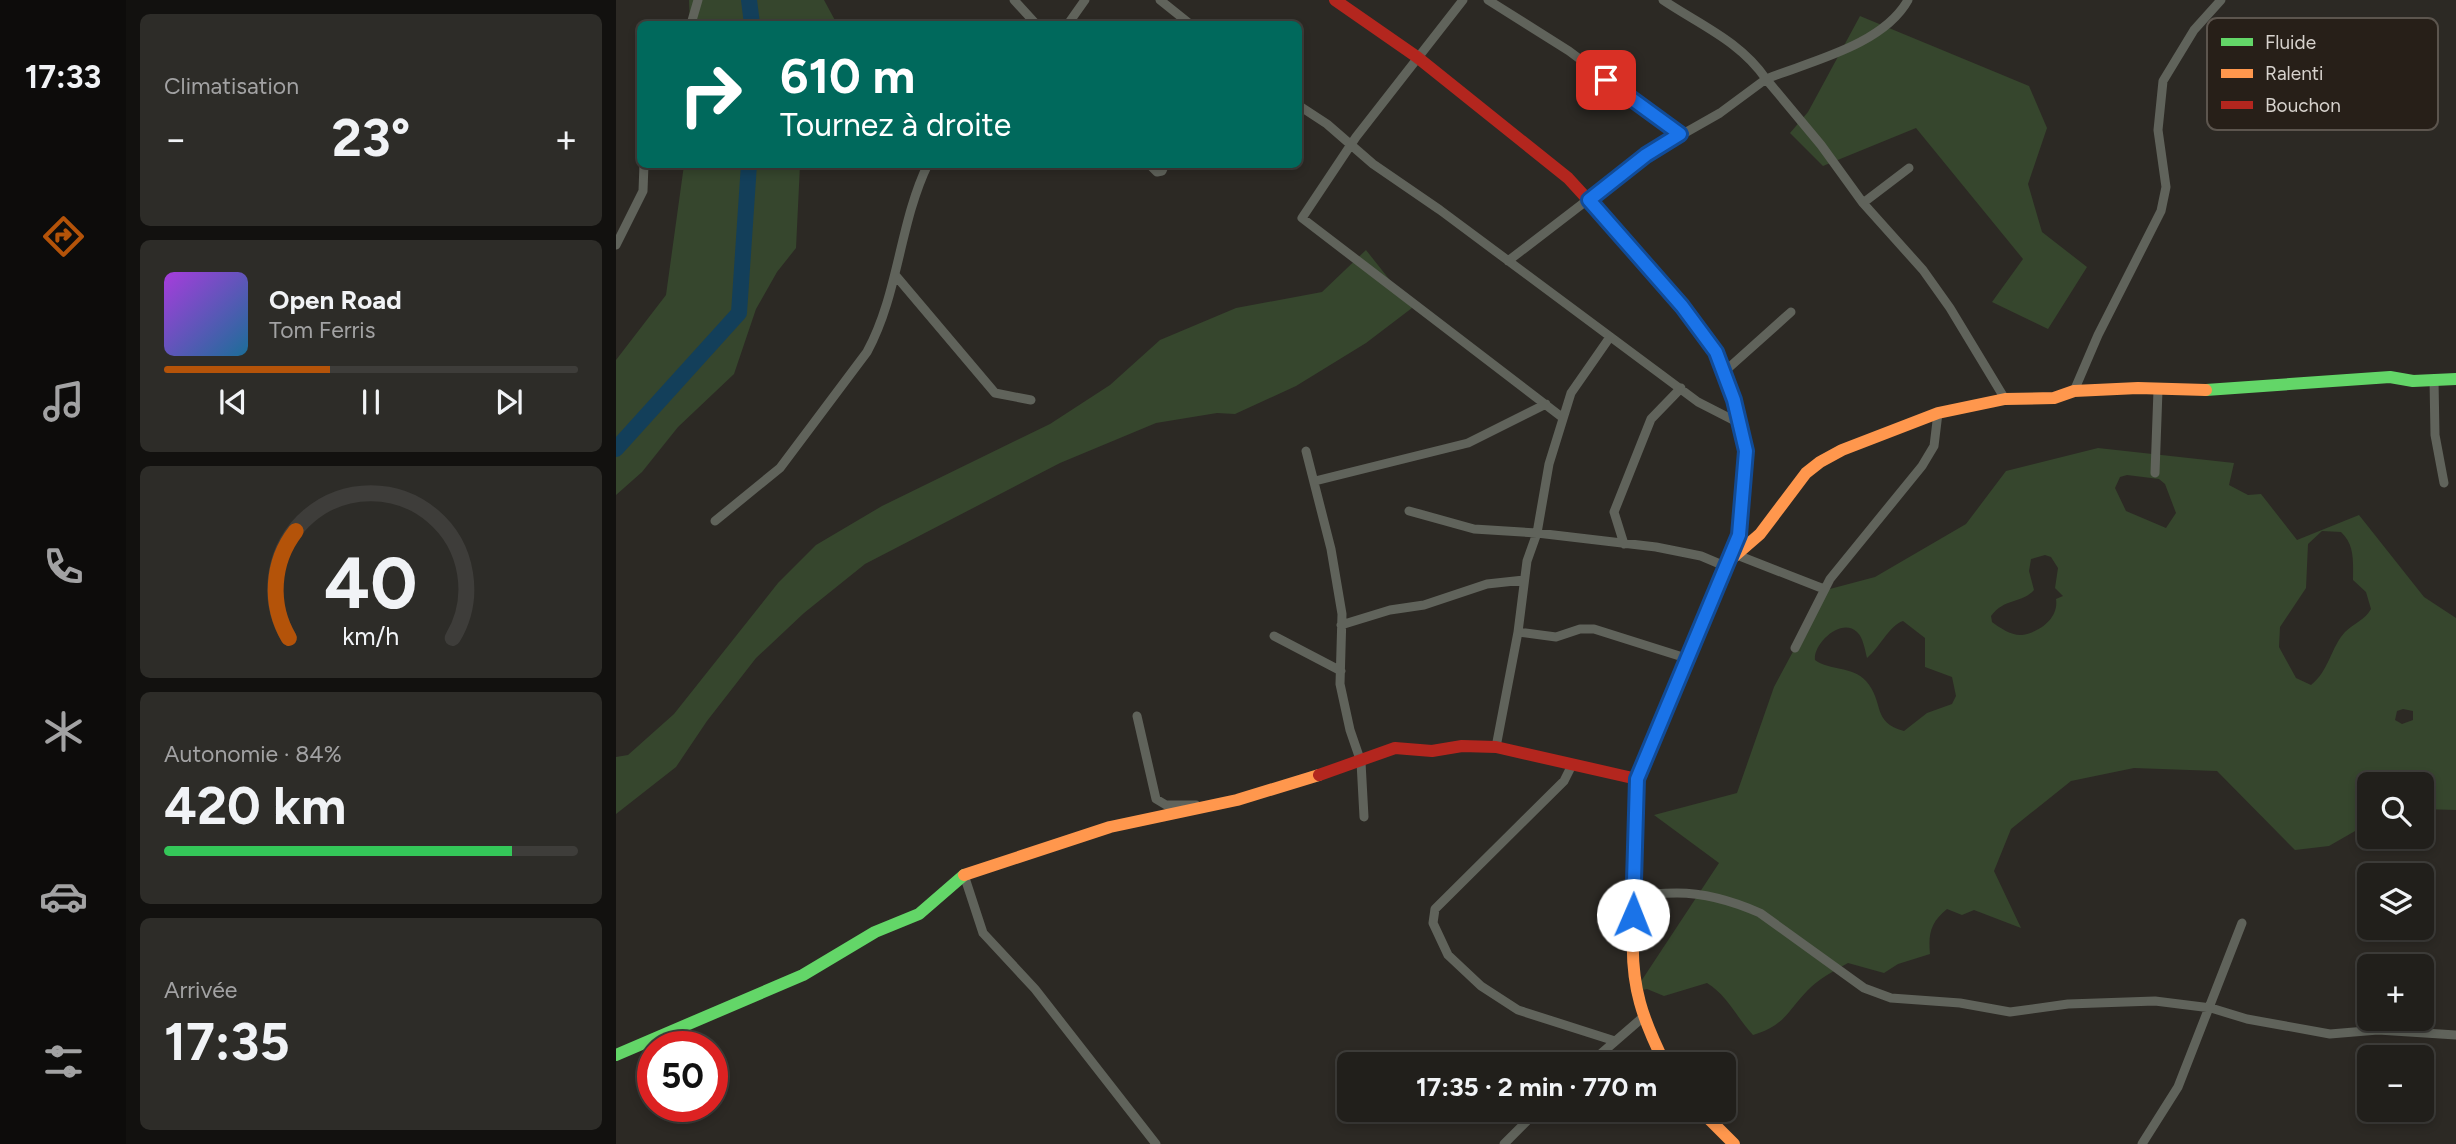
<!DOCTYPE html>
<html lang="fr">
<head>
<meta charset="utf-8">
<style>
  :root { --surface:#211f1b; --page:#2d2c28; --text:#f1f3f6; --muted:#a2a2a3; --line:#3e3d3a; --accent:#b45309 }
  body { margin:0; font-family:Figtree,sans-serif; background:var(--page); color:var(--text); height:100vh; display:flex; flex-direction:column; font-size:26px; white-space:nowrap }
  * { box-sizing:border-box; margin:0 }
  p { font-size:23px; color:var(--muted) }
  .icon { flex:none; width:38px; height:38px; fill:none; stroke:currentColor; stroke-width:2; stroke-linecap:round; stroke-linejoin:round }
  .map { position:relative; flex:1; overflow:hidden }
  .drawer { display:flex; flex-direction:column; gap:14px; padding:14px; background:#12110f; width:490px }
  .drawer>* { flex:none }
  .top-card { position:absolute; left:21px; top:21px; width:665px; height:147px; border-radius:10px; box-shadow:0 4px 10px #0003,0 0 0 2px var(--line); background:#00695c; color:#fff; overflow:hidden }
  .controls { position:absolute; left:1741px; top:772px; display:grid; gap:14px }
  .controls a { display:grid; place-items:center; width:77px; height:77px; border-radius:10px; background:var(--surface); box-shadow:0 4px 10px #0003,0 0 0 2px var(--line); font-size:35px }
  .speed { position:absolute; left:21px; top:1031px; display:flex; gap:14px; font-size:35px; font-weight:700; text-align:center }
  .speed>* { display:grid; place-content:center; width:91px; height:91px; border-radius:50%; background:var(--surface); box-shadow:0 4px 10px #0003,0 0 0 2px var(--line); line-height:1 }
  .speed .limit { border:10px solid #d22; background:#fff; color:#111 }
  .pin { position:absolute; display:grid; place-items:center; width:60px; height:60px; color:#fff; margin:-30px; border-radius:14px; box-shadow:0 4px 10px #0006 }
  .me { position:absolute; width:77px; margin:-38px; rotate:1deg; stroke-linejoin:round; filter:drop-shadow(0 0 5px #0008) }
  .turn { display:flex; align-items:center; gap:24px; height:147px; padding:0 28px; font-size:32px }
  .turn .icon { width:91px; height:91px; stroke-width:2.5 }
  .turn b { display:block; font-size:49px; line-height:60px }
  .big { font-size:52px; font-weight:700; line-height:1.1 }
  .drawer .card { flex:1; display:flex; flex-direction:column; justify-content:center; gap:10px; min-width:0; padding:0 24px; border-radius:10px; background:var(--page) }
  .drawer .dial { align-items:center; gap:0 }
  .dial svg { height:182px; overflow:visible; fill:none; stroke:var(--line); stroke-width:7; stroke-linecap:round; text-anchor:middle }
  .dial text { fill:var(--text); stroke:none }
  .song { display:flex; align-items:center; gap:21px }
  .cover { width:84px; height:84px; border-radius:10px; background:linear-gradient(135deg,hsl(280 70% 55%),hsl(200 70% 35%)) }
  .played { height:7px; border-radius:4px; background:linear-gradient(90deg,var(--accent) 40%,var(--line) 40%) }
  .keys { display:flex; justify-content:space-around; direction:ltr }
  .heat { display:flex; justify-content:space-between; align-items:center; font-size:38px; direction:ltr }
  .charge { height:10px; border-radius:5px; background:linear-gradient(90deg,#34c759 84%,var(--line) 0) }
  .trip { position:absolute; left:721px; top:1052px; width:399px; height:70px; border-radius:10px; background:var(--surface); box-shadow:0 4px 10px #0003,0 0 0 2px var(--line); font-weight:700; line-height:70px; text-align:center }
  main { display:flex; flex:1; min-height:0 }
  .tabs { display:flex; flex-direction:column; width:126px; justify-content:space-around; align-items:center; background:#0d0c0b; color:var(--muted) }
  .tabs .icon { width:49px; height:49px }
  .tabs .active { color:var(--accent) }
  .tabs b { font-size:32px; color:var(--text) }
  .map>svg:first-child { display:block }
</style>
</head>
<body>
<main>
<nav class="tabs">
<b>17:33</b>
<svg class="icon active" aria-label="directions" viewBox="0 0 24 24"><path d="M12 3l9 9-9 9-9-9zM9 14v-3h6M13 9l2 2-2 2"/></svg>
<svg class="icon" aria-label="music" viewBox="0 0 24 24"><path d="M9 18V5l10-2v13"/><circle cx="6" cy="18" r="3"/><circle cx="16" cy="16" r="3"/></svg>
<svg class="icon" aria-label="phone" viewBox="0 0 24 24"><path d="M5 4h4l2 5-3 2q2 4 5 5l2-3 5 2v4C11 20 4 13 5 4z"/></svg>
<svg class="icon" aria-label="climate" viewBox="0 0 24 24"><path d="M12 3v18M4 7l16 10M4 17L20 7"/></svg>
<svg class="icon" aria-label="car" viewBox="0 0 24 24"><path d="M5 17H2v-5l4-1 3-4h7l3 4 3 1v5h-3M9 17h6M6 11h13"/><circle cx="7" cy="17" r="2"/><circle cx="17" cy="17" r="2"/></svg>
<svg class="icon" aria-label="filters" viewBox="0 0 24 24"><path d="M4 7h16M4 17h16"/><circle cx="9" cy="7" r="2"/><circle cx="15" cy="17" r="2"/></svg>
</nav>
<section class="drawer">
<div class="card"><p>Climatisation</p>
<div class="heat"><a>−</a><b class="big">23°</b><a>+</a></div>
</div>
<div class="card">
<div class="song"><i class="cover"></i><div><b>Open Road</b><p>Tom Ferris</p></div></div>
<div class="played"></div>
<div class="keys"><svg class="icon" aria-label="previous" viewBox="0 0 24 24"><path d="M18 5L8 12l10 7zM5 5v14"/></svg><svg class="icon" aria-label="pause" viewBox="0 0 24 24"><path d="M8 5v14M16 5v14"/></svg><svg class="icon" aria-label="next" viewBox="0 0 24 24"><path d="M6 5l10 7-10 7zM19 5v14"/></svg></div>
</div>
<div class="card dial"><svg viewBox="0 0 100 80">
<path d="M14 69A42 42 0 1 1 86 69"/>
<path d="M14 69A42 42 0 0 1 17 22" stroke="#b45309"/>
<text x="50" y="56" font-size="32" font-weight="700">40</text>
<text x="50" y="72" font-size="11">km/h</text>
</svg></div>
<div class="card"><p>Autonomie · 84%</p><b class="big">420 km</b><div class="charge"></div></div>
<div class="card"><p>Arrivée</p><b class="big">17:35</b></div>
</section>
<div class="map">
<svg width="1840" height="1144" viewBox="0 0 1840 1144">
  <rect width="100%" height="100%" fill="#2c2924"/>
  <path fill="#36462d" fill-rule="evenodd" d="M 73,0 L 208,0 L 221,24 L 74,24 Z
    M 1244,16 L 1413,86 L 1431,128 L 1412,184 L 1426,232 L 1471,267 L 1432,329 L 1376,302 L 1407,259 L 1300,128 L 1207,166 L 1174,133 L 1192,112 Z
    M 68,165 L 184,165 L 180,248 L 161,272 L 140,309 L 118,374 L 62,427 L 26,472 L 0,495 L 0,360 L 50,295 Z
    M 750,250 L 796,308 L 750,343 L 680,386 L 619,414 L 601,413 L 540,423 L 444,463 L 249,564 L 188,613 L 140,658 L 91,721 L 60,767 L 0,814 L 0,757 L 12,755 L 58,714 L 162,583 L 200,545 L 266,506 L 434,424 L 494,385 L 544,340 L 620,308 L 706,292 Z
    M 1482,448 L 1618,463 L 1613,485 L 1632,495 L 1645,494 L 1681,540 L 1743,515 L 1808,597 L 1840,618 L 1840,810 L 1806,809 L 1806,784 L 1754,784 L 1753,823 L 1713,846 L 1679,850 L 1601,771 L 1518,768 L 1455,781 L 1395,829 L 1378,871 L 1405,928 L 1358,910 L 1346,915 L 1331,909 C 1315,922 1312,933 1314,954 L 1282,964 L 1268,973 L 1232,963 C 1218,971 1202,979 1191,991 C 1171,1012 1168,1026 1137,1035 C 1120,1017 1112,996 1091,983 L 1048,996 L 1031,989 L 1018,992 L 1103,863 L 1038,815 L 1121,793 L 1158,687 L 1210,590 L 1259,577 L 1350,524 L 1390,471 ZM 1511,475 L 1543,479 L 1549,484 L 1560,513 L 1550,528 L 1510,511 L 1499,488 L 1504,477 ZM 1706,531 L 1725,532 C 1739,545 1737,562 1737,580 L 1750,592 L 1755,609 C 1749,620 1738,623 1729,632 C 1715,647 1713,671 1695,685 L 1680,678 L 1663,647 L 1664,627 L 1690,588 L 1692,544 ZM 1429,555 L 1435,557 L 1442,568 L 1439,588 L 1447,596 L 1440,599 C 1443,618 1424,632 1406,635 C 1396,636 1384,628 1376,622 L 1375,616 C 1388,598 1407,603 1418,590 L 1413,571 L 1415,559 ZM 1287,621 L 1309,638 L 1309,667 L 1336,677 L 1340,696 L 1336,704 L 1311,713 L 1288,731 C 1255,722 1269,703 1250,681 C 1237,666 1214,671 1199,660 C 1197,644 1225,617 1241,632 C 1247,637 1249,650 1251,658 C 1264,647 1273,626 1287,621 ZM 1787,709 L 1797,711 L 1797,720 L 1786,724 L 1779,720 L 1781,711 Z"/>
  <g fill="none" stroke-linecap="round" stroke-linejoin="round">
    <path stroke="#133f5a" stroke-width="16" d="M 133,0 L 136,24
      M 0,449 L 123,313 L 133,164"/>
    <path stroke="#60635b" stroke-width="9" d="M 398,0 L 420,24
      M 544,0 L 574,24
      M 847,0 L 740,137 L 686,218 L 947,418
      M 872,0 L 953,51 L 1064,134
      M 1292,0 C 1267,45 1195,61 1150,79 L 1205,145 L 1247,203 L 1307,270 L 1334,308 L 1389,399
      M 75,24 L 82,0
      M 452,24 L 469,0
      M 682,105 L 711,124 L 757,164 L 824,210 L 1082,402 L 1125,424
      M 533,164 L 541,172 L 546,171 L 549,164
      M 1247,203 L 1293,168
      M 0,245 L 27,191 L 28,164
      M 892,261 L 1030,155 L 1104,113 L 1150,79 C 1124,41 1084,25 1047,0
      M 280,276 L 379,393 L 415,400
      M 1108,372 L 1175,312
      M 1818,380 L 1819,435 L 1828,483
      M 1458,391 L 1482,335 L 1545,211 L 1550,187 L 1542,130 L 1547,81 L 1578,30 L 1605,0
      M 690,451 L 715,549 L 726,614 L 724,684 L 734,730 L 745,762 L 748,817
      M 1539,473 L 1542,390
      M 699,481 L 852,443 L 930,404
      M 793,511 L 858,529 L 921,533 L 1040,547 L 1085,556 L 1111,567
      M 99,521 L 164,468 L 251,352 C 283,293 283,224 312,164
      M 1008,544 L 998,512 L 1035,419 L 1065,388
      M 1121,555 L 1208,589
      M 725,625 L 774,610 L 808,605 L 871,584 L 908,580
      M 902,632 L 940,637 L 964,629 L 978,629 L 1073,659
      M 658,636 L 725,671
      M 1179,648 L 1214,579 L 1306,466 L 1318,446 L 1322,413
      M 521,716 L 540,799 L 550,805 L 580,805
      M 880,747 L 902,632 L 911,561 L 921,533 L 933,464 L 955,393 L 994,337
      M 956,765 L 948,781 L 819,909 L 817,923 L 832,955 L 865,986 L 902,1010 L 999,1041
      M 348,875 L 367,933 L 419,989 L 540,1144
      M 1017,889 C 1034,896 1044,893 1061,893 C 1089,893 1119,902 1144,913 L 1248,988 L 1275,998 L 1344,1003 L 1394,1012 L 1452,1004 L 1539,1001 L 1595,1008 L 1631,1019 L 1714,1034 L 1762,1030 L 1840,1035
      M 973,1064 L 1026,1018
      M 888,1144 L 922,1110
      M 1526,1144 L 1562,1087 L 1626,923"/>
    <path stroke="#63d668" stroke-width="12" d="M 974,202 L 1066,306 L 1100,352 L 1118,400 L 1130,451 L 1123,535 L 1073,654
      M 1590,390 L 1774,377 L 1797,381 L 1840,379
      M 0,1055 L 187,975 L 259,932 L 303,914 L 348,875"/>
    <path stroke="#ff974d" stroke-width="12" d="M 1114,560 L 1144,534 L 1190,473 L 1204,462 L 1226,450 L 1322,413 L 1389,399 L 1438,398 L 1458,391 L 1522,388 L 1590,390
      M 348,875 L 494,827 L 621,800 L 703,775
      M 1017,937 C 1015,987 1027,1020 1049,1064
      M 1084,1110 L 1118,1144"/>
    <path stroke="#b3261e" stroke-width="12" d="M 719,0 L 801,57 L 952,178 L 974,202
      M 703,775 L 779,748 L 816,751 L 846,746 L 880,747 L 1021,779
      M 1017,937 L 1021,779 L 1073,654"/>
  </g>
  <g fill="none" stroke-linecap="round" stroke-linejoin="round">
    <g stroke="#114b97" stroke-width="18">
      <path id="route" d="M 990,80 L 1064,134 L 1030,155 L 973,200 L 1066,306 L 1100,352 L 1118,400 L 1130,451 L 1123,535 L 1021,779 L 1017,915"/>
    </g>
    <use href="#route" stroke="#1a73e8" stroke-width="12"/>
  </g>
  <rect x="1591" y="18" width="231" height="112" rx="10" fill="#271f18" stroke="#5c554e" stroke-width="2"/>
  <rect x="1605" y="38" width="32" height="8" fill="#63d668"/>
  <rect x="1605" y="69" width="32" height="9" fill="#ff974d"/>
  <rect x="1605" y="101" width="32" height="8" fill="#b3261e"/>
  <g font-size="19" fill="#d7d2cd">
    <text x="1649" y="49">Fluide</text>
    <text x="1649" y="80">Ralenti</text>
    <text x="1649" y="112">Bouchon</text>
  </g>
</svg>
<div class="controls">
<a><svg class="icon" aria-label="search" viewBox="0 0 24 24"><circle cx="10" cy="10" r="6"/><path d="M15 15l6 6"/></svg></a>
<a><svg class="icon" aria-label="layers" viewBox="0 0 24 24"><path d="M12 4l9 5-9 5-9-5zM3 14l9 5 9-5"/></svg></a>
<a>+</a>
<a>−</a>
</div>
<div class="speed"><div class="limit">50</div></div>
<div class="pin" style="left:990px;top:80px;background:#d93025"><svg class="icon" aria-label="arrive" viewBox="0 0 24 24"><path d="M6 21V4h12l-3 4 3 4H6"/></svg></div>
<svg class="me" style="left:1017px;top:915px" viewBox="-20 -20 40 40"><circle r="19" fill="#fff"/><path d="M0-13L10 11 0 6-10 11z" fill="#1a73e8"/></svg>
<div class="trip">17:35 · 2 min · 770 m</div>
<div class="top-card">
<div class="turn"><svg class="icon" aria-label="right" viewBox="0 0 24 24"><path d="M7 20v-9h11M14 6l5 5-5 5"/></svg><div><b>610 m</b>Tournez à droite</div></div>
</div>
</div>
</main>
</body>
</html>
